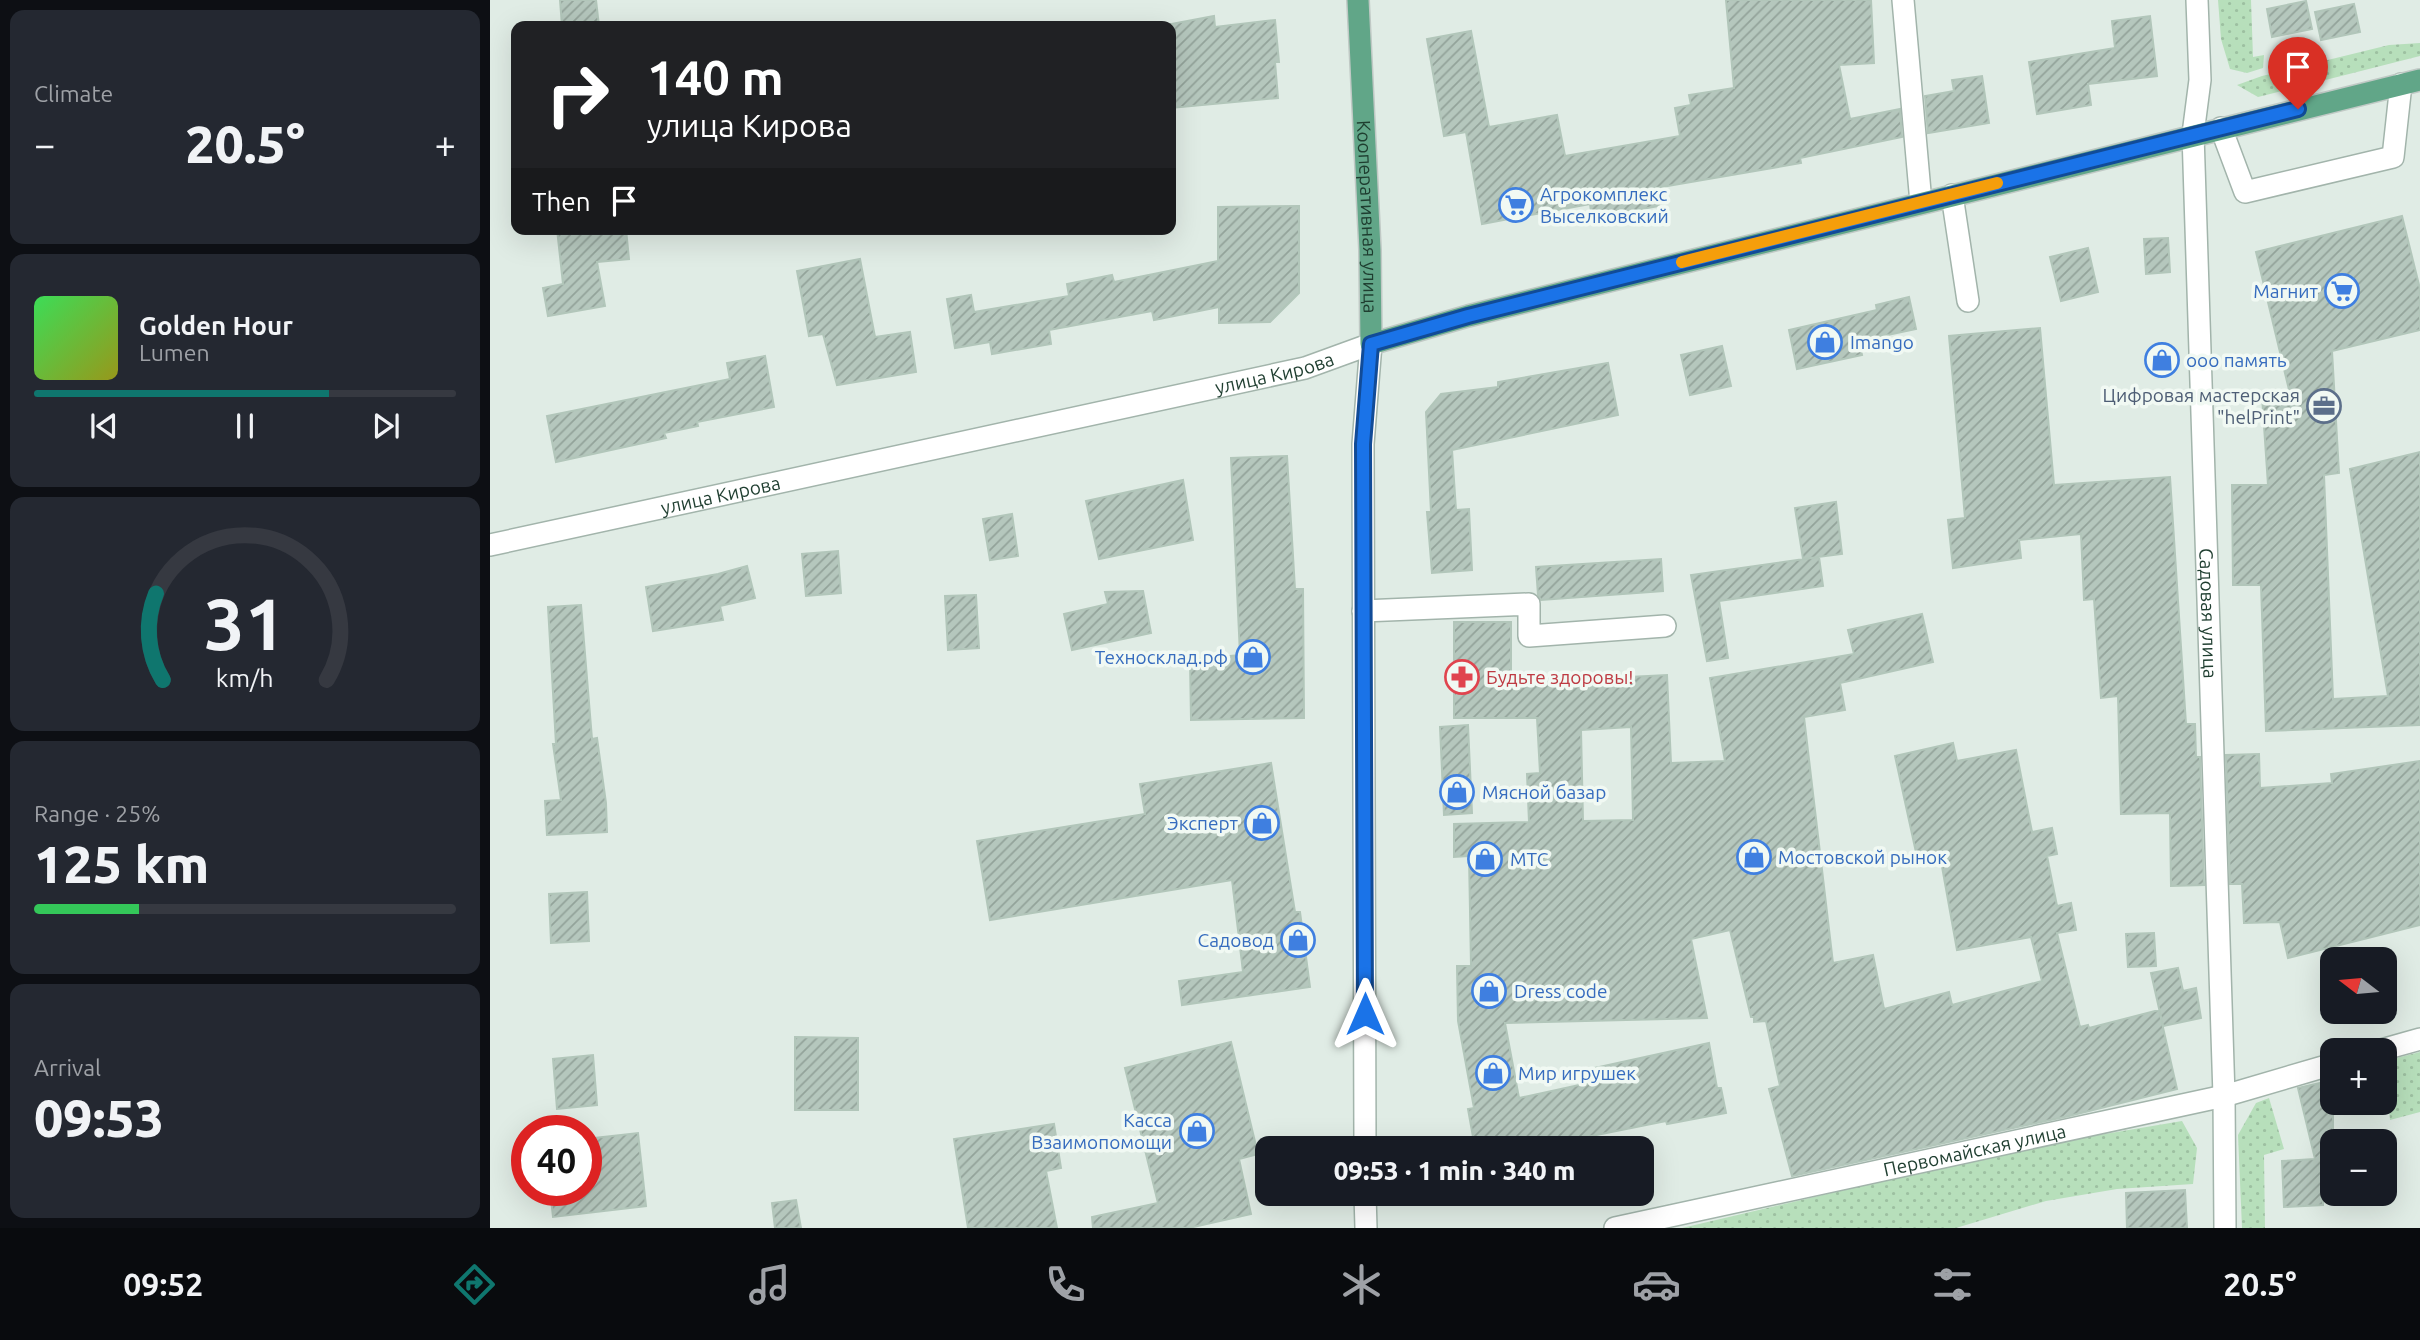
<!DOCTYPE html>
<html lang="en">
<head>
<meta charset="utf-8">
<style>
  :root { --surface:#171b24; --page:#242831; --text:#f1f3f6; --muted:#9ea1a6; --line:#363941; --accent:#0f766e }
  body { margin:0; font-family:Ubuntu,sans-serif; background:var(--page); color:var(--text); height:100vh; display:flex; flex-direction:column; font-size:26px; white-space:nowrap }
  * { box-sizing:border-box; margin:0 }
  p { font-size:23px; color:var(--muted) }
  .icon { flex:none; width:38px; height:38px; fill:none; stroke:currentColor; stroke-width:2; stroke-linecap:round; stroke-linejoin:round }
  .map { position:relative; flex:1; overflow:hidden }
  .panel { display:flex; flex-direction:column; gap:10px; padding:10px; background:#0d0f14; width:490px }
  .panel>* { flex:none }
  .banner { position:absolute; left:21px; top:21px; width:665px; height:214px; border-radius:14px; box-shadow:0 7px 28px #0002; background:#202124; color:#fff; overflow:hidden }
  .needle { width:46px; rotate:286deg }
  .controls { position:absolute; left:1830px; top:947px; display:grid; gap:14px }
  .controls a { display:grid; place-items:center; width:77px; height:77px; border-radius:14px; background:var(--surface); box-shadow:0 7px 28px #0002; font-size:35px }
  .speed { position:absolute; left:21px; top:1115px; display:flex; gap:14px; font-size:35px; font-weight:700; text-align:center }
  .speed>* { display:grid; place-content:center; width:91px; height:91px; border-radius:50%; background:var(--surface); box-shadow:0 7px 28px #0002; line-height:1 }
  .speed .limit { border:10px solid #d22; background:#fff; color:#111 }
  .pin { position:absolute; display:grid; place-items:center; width:60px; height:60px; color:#fff; margin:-72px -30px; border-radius:50% 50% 50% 0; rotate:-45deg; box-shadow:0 0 7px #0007 }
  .pin .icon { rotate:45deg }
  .me { position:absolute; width:77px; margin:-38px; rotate:0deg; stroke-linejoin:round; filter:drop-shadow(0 0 5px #0008) }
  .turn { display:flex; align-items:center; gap:24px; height:147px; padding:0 21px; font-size:32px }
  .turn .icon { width:91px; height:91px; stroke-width:2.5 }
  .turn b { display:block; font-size:49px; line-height:60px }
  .then { display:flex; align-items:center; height:66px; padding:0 21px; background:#0003; gap:14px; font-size:26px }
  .big { font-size:52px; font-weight:800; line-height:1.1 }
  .panel .widget { flex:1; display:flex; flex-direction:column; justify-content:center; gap:10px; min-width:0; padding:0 24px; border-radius:14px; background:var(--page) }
  .panel .dial { align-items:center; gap:0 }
  .dial svg { height:182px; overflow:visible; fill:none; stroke:var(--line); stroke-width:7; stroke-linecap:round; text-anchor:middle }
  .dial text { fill:var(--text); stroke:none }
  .song { display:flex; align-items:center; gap:21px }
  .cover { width:84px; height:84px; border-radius:10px; background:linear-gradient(135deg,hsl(130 70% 55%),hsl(60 70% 35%)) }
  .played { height:7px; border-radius:4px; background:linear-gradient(90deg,var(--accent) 70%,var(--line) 70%) }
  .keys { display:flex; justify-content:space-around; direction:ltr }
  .heat { display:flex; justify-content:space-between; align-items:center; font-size:38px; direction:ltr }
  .charge { height:10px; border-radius:5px; background:linear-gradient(90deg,#34c759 25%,var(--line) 0) }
  .trip { position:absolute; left:765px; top:1136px; width:399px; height:70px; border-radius:14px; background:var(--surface); box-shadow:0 7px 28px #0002; font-weight:800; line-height:70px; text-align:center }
  .tab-bar { display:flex; height:112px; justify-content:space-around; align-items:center; background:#090b0e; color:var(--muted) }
  .tab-bar .icon { width:49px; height:49px }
  .tab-bar .selected { color:var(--accent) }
  .tab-bar b { font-size:32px; color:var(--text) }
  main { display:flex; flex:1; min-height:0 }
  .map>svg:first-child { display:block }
</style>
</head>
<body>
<main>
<section class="panel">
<div class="widget"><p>Climate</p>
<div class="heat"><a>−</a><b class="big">20.5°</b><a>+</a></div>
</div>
<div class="widget">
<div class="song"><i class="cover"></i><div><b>Golden Hour</b><p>Lumen</p></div></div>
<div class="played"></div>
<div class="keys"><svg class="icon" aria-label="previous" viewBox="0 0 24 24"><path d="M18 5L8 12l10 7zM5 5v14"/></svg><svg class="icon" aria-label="pause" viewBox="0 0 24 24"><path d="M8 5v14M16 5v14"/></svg><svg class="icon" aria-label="next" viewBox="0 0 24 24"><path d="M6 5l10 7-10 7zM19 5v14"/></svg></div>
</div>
<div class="widget dial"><svg viewBox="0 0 100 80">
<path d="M14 69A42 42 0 1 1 86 69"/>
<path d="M14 69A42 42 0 0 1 11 31" stroke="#0f766e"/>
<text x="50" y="56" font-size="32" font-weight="700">31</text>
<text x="50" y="72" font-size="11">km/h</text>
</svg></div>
<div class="widget"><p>Range · 25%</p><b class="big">125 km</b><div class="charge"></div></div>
<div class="widget"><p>Arrival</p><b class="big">09:53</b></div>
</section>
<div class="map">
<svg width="1930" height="1228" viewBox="0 0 1930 1228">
  <defs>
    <pattern id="grass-dots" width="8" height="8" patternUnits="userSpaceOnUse" patternTransform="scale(1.75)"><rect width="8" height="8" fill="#b7dfbb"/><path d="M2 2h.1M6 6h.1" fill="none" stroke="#9dc0a1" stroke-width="1.8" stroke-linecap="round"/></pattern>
    <pattern id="building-hatch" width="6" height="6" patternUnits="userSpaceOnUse" patternTransform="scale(1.75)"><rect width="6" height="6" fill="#b5c7bd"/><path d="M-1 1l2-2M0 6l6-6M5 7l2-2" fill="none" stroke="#93a39a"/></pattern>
  </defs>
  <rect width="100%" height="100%" fill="#e0ece5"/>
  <path fill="url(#grass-dots)" d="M 1728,0 L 1761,0 L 1763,57 L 1774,55 L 1773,68 L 1757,73 L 1740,69 L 1731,39 Z
    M 1930,43 L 1930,56 L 1768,97 L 1747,85 L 1772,76 L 1899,45 Z
    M 1930,1052 L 1930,1112 L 1900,1120 L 1895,1061 Z
    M 1779,1098 L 1794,1149 L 1774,1155 L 1775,1228 L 1752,1228 L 1748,1135 L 1766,1103 Z
    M 1692,1121 L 1707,1148 L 1703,1184 L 1627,1189 L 1556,1201 L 1466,1228 L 1192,1228 L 1537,1147 Z"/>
  <path fill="url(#building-hatch)" stroke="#b2c6ba" stroke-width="2" fill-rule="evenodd" d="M 70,0 L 106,0 L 109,26 L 72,26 Z
    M 1236,0 L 1381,0 L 1384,63 L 1349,65 L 1360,119 L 1410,109 L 1412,137 L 1310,158 L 1311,163 L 1166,188 L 1169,206 L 1102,218 L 1100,204 L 992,224 L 976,132 L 954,136 L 937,39 L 981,31 L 999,127 L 1067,115 L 1075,156 L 1190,136 L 1185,108 L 1201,105 L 1199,95 L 1244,88 Z
    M 1816,1 L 1822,29 L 1782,37 L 1777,9 Z
    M 1864,4 L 1870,32 L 1831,40 L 1825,12 Z
    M 724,16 L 725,27 L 785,20 L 789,62 L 785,62 L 788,98 L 681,108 L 681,78 L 685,77 L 681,49 L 681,24 Z
    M 1660,16 L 1667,76 L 1598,84 L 1601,105 L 1547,114 L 1539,62 L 1625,48 L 1622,21 Z
    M 1492,76 L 1499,123 L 1438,133 L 1435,96 L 1464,91 L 1462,80 Z
    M 809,206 L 809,293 L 780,322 L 729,323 L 729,307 L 664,320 L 662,311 L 559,330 L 561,344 L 502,354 L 500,342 L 465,348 L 457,299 L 481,295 L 484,312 L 579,296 L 577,284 L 622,275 L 624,282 L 728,261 L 728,207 Z
    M 1912,216 L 1930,289 L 1930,330 L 1842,351 L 1849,473 L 1834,475 L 1843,699 L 1898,696 L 1860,469 L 1930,452 L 1930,725 L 1776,731 L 1771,585 L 1743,585 L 1742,485 L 1778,485 L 1772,396 L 1800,394 L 1766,252 Z
    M 67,229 L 136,229 L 139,259 L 107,262 L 115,306 L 58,316 L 53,288 L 73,284 Z
    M 1678,238 L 1680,272 L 1656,274 L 1654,239 Z
    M 1598,248 L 1608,292 L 1571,301 L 1560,257 Z
    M 370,259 L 385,337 L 420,332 L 426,372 L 347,385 L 333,334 L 319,336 L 307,271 Z
    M 1419,297 L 1426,329 L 1369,341 L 1372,355 L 1307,369 L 1299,330 L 1387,310 L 1386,305 Z
    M 1550,328 L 1564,485 L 1680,477 L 1696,724 L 1705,724 L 1706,757 L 1710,757 L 1714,885 L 1681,886 L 1680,813 L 1631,814 L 1628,696 L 1611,698 L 1604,599 L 1594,600 L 1591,534 L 1529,540 L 1531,558 L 1463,568 L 1458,520 L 1475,518 L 1459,336 Z
    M 1232,346 L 1241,386 L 1200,395 L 1191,355 Z
    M 275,356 L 284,407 L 207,422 L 208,426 L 174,433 L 176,438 L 66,462 L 57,416 L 240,379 L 237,363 Z
    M 1118,363 L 1128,415 L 962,450 L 966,510 L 979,509 L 982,570 L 942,573 L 937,512 L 941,512 L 936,412 L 951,394 L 1008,387 L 1008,382 Z
    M 797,456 L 805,589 L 813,589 L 814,718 L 701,720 L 700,660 L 750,655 L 741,458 Z
    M 693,480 L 703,540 L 609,559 L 596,501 Z
    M 1346,502 L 1352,554 L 1313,559 L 1305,508 Z
    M 522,514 L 528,556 L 500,560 L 493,519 Z
    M 348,551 L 351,593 L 316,596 L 312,554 Z
    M 1329,557 L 1333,586 L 1229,601 L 1238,658 L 1217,661 L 1201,575 Z
    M 1171,559 L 1173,591 L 1051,600 L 1048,595 L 1046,567 Z
    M 257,566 L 265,598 L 230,606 L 233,620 L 163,631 L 156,587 L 228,574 Z
    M 653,591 L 661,633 L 582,650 L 574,614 L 618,604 L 615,592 Z
    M 486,595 L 489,648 L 458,650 L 455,596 Z
    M 91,605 L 102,739 L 107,738 L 116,803 L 117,832 L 57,835 L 55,801 L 71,800 L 63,744 L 66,744 L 58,607 Z
    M 1432,614 L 1443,662 L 1350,683 L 1355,710 L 1314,717 L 1343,963 L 1383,955 L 1394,1009 L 1459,992 L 1462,1005 L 1552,981 L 1541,937 L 1467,950 L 1451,861 L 1429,866 L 1405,756 L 1463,743 L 1467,761 L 1526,750 L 1542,832 L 1562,828 L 1567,854 L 1557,856 L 1567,906 L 1581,903 L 1586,930 L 1567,933 L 1590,1027 L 1598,1025 L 1599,1028 L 1669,1010 L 1687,1089 L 1579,1116 L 1302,1176 L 1279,1089 L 1290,1086 L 1276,1021 L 1264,1022 L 1264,1017 L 1261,1017 L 1240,930 L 1201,939 L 1217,1018 L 1015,1023 L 1029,1098 L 1103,1082 L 1100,1069 L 1219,1043 L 1227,1088 L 1231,1088 L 1236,1113 L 1177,1124 L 1176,1121 L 1057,1145 L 1058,1148 L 985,1148 L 978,1109 L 984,1108 L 968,1021 L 967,966 L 981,966 L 979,856 L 964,857 L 964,824 L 1039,822 L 1037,774 L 1050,773 L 1047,718 L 964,718 L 964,622 L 1021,622 L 1021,683 L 1177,675 L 1181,763 L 1235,761 L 1220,678 L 1364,654 L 1358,630 ZM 1141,727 L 1143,820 L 1093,821 L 1091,730 Z
    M 978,725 L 982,813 L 954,815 L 950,727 Z
    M 1769,754 L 1770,788 L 1842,783 L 1841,774 L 1930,761 L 1930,925 L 1798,958 L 1790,922 L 1754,923 L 1752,884 L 1740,884 L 1736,755 Z
    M 781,763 L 805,912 L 810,912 L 820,987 L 692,1005 L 689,981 L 753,972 L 742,880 L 500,920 L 487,841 L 655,814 L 650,784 Z
    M 97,892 L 99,941 L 61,943 L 59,894 Z
    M 1664,933 L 1666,966 L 1638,967 L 1636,934 Z
    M 1688,968 L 1693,991 L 1706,988 L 1711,1018 L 1673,1026 L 1661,973 Z
    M 305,1037 L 368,1038 L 368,1110 L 305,1110 Z
    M 741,1042 L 768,1154 L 749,1159 L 761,1214 L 699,1228 L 603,1228 L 602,1217 L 668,1203 L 635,1068 Z
    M 103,1055 L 107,1105 L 67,1109 L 63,1059 Z
    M 1843,1080 L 1843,1193 L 1833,1193 L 1833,1205 L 1794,1207 L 1792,1161 L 1825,1159 L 1808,1088 Z
    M 564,1124 L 571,1168 L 556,1171 L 567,1228 L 478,1228 L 464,1139 Z
    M 148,1133 L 156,1206 L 63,1217 L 60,1190 L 96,1190 L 96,1139 Z
    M 1695,1190 L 1697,1228 L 1637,1228 L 1636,1193 Z
    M 306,1200 L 311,1228 L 285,1228 L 282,1203 Z"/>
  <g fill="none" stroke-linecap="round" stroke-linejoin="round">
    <g stroke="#a2b4ab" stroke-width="24">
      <g id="minor">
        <path d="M 1413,0 L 1431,203"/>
        <path id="s1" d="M 1707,0 L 1710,80 L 1703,134 L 1734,1096 L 1735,1228"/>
        <path d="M 1731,128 L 1755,192 L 1903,157 L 1911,84"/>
        <path d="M 1462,195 L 1478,301"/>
        <path id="s2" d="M 0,545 L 815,368 L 881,344 L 873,444 L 875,1148"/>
        <path d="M 873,611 L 1039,604 L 1039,636 L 1175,626"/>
        <path d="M 1891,1050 L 1930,1039"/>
        <path d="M 875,1194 L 876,1228"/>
        <path id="s3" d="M 1125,1228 L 1734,1096 L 1843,1064"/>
      </g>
    </g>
    <g stroke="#c0c9c5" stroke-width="24">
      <g id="major">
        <path id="s4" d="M 868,0 L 880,250 L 881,344 L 978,316 L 1930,80"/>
      </g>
    </g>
    <use href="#minor" stroke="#fff" stroke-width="21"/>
    <use href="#major" stroke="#61a688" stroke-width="21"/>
  </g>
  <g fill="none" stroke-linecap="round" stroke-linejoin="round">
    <g stroke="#114b97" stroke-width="18">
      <path id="route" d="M 875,1014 L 873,444 L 881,344 L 978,316 L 1808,109"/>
    </g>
    <use href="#route" stroke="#1a73e8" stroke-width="12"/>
    <path stroke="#f59e0b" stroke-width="12" d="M 1192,262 L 1507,183"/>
  </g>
  <defs>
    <g id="supermarket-ring" transform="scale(1.75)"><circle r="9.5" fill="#f1f9f3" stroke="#3f7fe0" stroke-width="1.5"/><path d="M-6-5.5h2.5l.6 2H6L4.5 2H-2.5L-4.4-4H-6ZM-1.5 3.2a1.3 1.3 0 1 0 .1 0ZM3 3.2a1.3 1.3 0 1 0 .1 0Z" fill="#3f7fe0"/></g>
    <g id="shop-ring" transform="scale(1.75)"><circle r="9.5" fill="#f1f9f3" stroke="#3f7fe0" stroke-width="1.5"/><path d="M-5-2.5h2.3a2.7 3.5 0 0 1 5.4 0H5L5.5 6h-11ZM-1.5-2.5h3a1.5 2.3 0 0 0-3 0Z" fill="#3f7fe0"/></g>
    <g id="office-ring" transform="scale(1.75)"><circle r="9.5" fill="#f1f9f3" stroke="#5c6f8a" stroke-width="1.5"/><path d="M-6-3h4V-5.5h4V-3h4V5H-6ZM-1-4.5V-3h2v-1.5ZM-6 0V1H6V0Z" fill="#5c6f8a"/></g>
    <g id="pharmacy-ring" transform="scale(1.75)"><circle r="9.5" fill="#f1f9f3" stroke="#e0444e" stroke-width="1.5"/><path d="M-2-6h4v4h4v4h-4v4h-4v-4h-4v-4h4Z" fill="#e0444e"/></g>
  </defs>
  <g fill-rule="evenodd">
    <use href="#supermarket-ring" x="1026" y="205"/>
    <use href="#supermarket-ring" x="1852" y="291"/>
    <use href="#shop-ring" x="1335" y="342"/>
    <use href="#shop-ring" x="1672" y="360"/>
    <use href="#office-ring" x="1834" y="406"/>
    <use href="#shop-ring" x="763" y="657"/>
    <use href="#pharmacy-ring" x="972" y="677"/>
    <use href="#shop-ring" x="967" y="792"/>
    <use href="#shop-ring" x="772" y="823"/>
    <use href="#shop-ring" x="1264" y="857"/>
    <use href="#shop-ring" x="995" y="859"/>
    <use href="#shop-ring" x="808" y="940"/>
    <use href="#shop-ring" x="999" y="991"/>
    <use href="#shop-ring" x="1003" y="1073"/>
    <use href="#shop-ring" x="707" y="1131"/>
  </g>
  <g text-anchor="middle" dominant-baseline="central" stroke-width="7" stroke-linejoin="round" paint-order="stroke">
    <g font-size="19" fill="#366cbe" stroke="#f1f9f3" text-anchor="start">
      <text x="1050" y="194">Агрокомплекс<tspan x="1050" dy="22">Выселковский</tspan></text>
      <text x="1828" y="291" text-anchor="end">Магнит</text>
      <text x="1360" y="342">Imango</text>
      <text x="1696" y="360">ооо память</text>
      <text x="738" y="657" text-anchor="end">Техносклад.рф</text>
      <text x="992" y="792">Мясной базар</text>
      <text x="748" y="823" text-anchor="end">Эксперт</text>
      <text x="1288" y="857">Мостовской рынок</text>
      <text x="1020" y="859">МТС</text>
      <text x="784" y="940" text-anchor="end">Садовод</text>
      <text x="1024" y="991">Dress code</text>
      <text x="1028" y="1073">Мир игрушек</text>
      <text x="682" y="1120" text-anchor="end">Касса<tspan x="682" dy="22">Взаимопомощи</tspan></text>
    </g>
    <g font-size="19" fill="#1f3e30" stroke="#f1f9f3">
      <text stroke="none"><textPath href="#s4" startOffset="217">Кооперативная улица</textPath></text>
      <text stroke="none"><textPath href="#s2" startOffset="803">улица Кирова</textPath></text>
      <text stroke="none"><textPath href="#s2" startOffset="236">улица Кирова</textPath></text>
      <text stroke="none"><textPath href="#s1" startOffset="614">Садовая улица</textPath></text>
      <text stroke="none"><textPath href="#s3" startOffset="368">Первомайская улица</textPath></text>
    </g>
    <g font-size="19" fill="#4e5e75" stroke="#f1f9f3" text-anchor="end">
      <text x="1810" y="395">Цифровая мастерская<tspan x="1810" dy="22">"helPrint"</tspan></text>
    </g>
    <g font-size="19" fill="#be3a42" stroke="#f1f9f3" text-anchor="start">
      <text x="996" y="677">Будьте здоровы!</text>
    </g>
  </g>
</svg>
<div class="controls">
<a><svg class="needle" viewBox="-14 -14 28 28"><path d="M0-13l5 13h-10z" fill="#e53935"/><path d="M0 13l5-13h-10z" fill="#9ea1a6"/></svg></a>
<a>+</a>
<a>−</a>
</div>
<div class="speed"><div class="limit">40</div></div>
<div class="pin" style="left:1808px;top:109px;background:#d93025"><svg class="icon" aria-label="arrive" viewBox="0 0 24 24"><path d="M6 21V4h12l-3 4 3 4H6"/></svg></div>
<svg class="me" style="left:875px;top:1014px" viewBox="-20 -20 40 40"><path d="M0-17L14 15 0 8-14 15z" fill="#1a73e8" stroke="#fff" stroke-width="4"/></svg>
<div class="trip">09:53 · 1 min · 340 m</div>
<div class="banner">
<div class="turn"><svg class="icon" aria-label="right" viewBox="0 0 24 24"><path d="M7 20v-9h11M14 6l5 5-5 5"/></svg><div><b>140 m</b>улица Кирова</div></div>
<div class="then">Then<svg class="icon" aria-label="arrive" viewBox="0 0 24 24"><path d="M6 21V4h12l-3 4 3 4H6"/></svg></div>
</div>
</div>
</main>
<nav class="tab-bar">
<b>09:52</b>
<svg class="icon selected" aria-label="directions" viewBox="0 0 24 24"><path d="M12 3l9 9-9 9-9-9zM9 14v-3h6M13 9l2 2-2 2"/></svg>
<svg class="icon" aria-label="music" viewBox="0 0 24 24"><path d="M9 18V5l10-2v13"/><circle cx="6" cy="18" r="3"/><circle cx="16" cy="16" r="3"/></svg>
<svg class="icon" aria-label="phone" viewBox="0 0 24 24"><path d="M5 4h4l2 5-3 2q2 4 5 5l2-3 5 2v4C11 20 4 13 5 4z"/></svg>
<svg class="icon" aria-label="climate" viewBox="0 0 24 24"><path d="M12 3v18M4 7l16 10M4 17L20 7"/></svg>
<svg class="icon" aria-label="car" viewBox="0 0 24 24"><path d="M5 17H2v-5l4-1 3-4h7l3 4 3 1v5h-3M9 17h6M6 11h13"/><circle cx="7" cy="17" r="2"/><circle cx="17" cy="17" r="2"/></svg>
<svg class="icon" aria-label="filters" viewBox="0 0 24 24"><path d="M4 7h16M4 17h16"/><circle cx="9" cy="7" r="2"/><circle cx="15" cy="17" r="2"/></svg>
<b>20.5°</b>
</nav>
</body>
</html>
